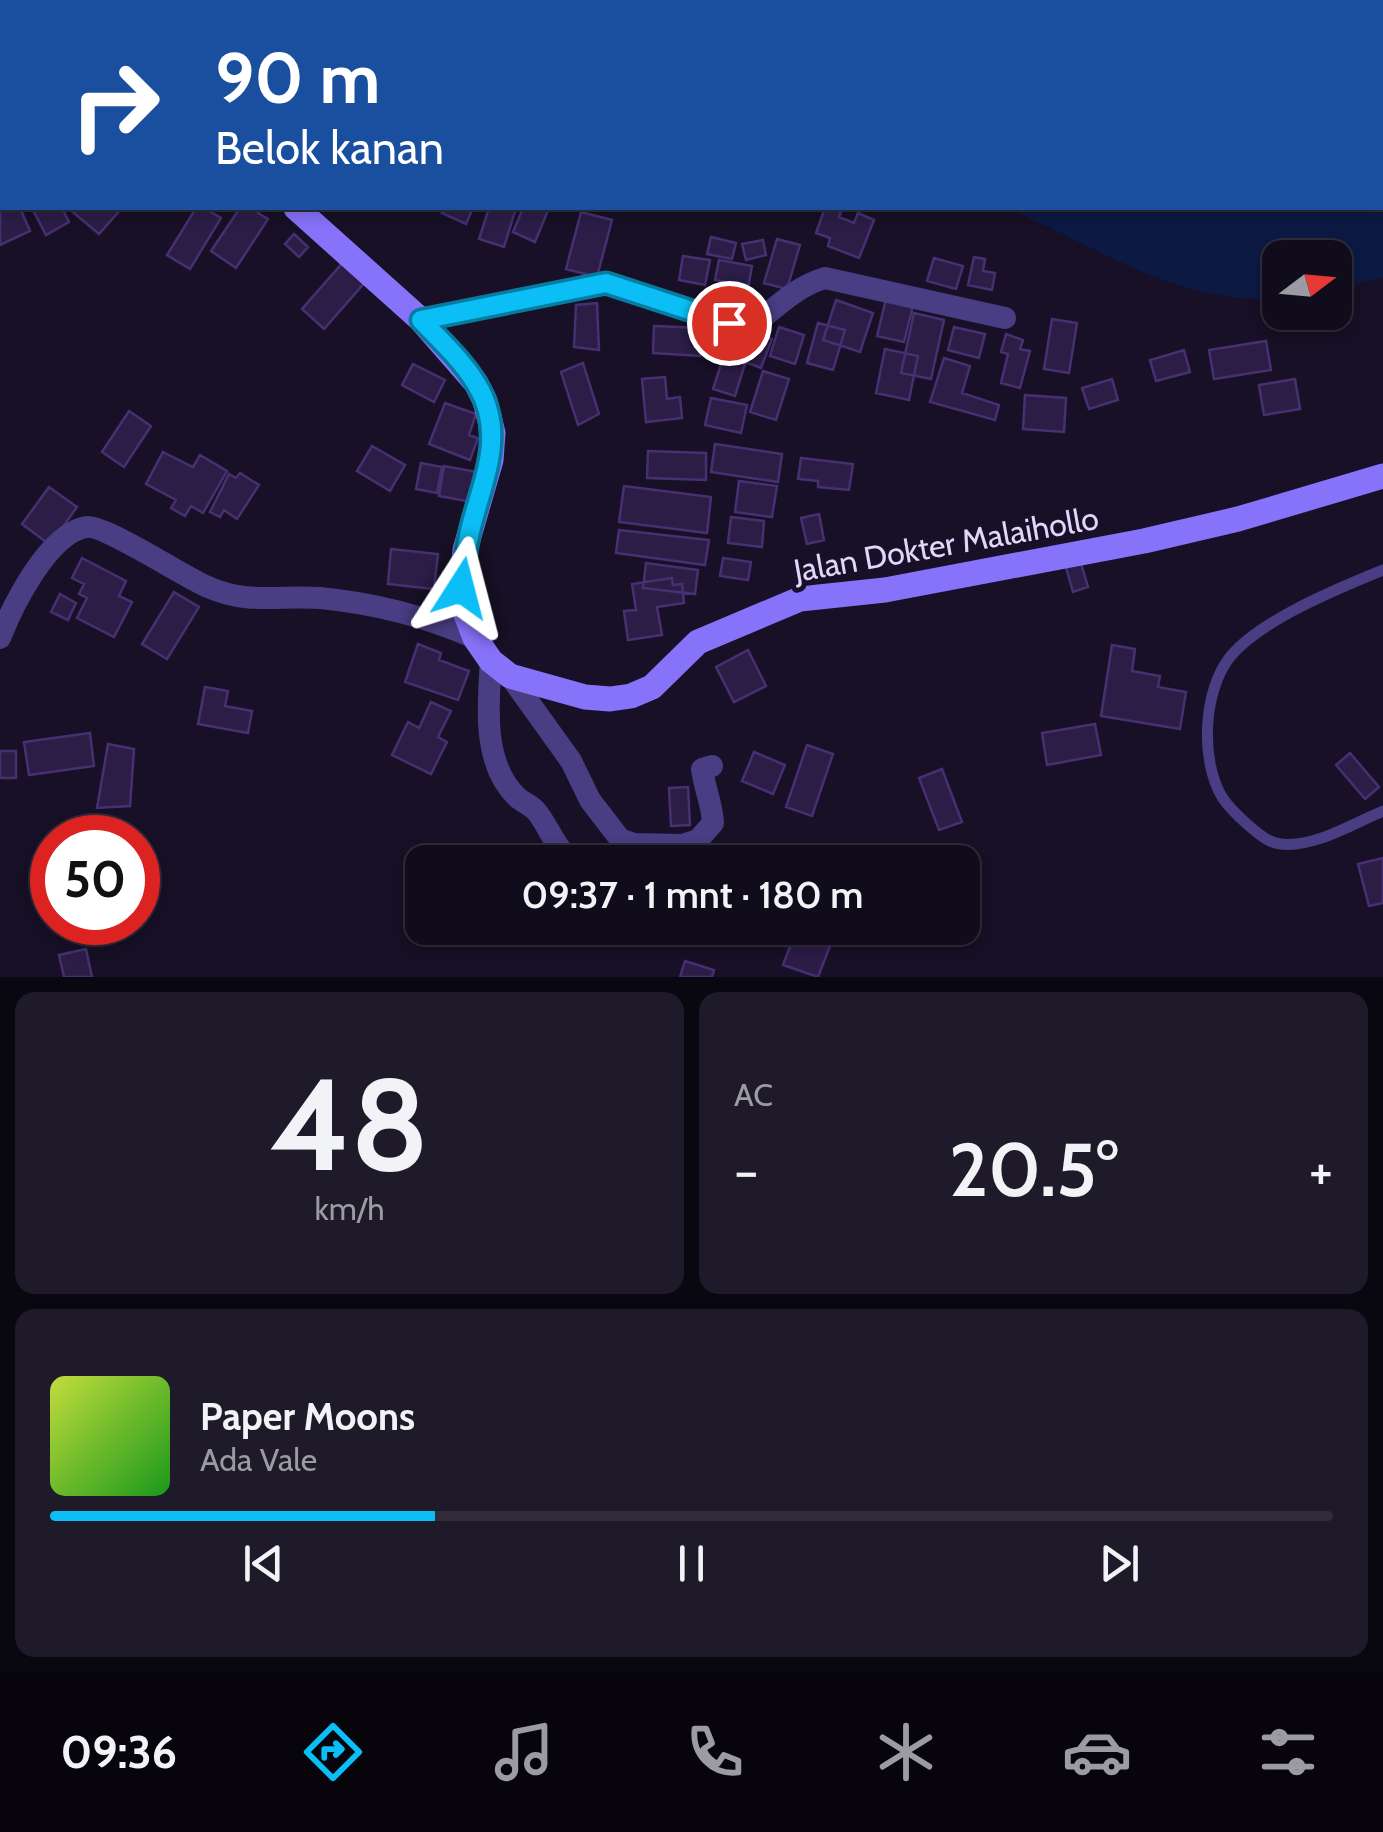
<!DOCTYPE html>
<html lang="id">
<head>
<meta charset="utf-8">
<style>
  :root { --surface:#110c1c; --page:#1e1a29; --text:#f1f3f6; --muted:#9c9ba3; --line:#302c3b; --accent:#0bbff6 }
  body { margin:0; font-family:Cabin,sans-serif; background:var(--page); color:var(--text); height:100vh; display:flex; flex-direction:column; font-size:38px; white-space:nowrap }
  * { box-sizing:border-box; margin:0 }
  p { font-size:32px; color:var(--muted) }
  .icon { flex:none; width:55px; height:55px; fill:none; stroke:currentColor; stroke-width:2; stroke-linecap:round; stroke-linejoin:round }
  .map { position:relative; height:977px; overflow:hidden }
  .drawer { display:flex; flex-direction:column; gap:15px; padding:15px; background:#09070f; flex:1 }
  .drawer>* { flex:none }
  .hud { position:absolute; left:0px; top:0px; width:1385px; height:210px; box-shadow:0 5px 15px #0003,0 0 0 2px var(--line); background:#1a4fa0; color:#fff; overflow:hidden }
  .needle { width:65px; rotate:74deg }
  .buttons { position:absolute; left:1262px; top:240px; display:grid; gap:20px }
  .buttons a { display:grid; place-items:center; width:90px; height:90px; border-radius:20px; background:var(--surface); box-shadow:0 5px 15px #0003,0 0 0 2px var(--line); font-size:50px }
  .speed { position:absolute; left:30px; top:815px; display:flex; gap:20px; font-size:50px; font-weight:700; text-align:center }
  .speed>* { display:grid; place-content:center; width:130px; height:130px; border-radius:50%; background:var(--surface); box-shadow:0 5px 15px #0003,0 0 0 2px var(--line); line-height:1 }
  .speed .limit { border:15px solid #d22; background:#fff; color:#111 }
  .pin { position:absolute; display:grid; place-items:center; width:85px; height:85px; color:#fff; margin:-42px; border:5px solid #fff; border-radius:50%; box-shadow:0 2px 10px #0007 }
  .me { position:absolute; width:110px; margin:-55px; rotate:9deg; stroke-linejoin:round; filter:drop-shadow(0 0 8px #0008) }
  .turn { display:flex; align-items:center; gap:35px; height:210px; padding:0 50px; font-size:45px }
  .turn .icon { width:130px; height:130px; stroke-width:2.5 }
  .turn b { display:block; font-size:70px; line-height:85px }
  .big { font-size:75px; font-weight:600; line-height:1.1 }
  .drawer .card { flex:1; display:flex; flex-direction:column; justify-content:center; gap:15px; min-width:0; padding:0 35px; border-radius:20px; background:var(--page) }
  .drawer .dial { align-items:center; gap:0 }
  .dial b { font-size:130px; line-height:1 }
  .song { display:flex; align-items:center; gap:30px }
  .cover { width:120px; height:120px; border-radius:15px; background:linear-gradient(135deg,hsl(70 70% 55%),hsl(120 70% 35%)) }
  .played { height:10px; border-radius:5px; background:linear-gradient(90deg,var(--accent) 30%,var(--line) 30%) }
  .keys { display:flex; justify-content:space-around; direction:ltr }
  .heat { display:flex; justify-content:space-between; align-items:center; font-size:55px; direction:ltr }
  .drawer .tiles { flex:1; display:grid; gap:15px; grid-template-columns:1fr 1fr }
  .card:last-child { grid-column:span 2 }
  .trip { position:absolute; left:405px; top:845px; width:575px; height:100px; border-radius:20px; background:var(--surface); box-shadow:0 5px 15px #0003,0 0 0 2px var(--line); font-weight:600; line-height:100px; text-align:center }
  .menu { display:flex; height:160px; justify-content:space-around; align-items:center; background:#07050b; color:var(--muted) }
  .menu .icon { width:70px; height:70px }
  .menu .active { color:var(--accent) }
  .menu b { font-size:45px; color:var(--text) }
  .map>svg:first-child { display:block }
</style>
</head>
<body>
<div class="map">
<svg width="1383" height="977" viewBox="0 0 1383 977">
  <rect width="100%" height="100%" fill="#171026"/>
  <path fill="#0c1943" d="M 202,0 L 1383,0 L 1383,278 L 1335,288 L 1335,258 L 1280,258 L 1280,299 C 1174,304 1099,247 1007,208 L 1382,208 L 1382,2 Z"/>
  <path fill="#2b1d46" stroke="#463071" stroke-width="2.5" d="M 20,208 L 30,231 L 0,245 L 0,209 Z
    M 32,208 L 62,208 L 69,222 L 46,235 Z
    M 68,208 L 122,208 L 99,234 Z
    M 196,208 L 204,208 L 221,218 L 190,269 L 167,255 Z
    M 240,208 L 261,208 L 258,213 L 268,219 L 236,268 L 211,251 Z
    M 445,208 L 473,208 L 466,224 L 442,213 Z
    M 489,208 L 516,208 L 504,247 L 479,239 Z
    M 523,208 L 549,208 L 535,242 L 513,232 Z
    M 825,208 L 841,212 L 839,217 L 854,223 L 858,213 L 874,220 L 859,258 L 828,246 L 830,238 L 816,233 Z
    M 581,212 L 612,220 L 597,277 L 566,269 Z
    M 294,234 L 308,247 L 299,257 L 285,244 Z
    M 711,237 L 736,243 L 732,259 L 707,254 Z
    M 777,239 L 800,245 L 787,289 L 764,283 Z
    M 763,240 L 766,255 L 746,260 L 742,244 Z
    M 683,256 L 710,260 L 705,285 L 679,280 Z
    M 974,257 L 985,259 L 983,271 L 995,273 L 992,290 L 968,285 Z
    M 934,258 L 963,266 L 956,289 L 927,281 Z
    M 345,260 L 367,280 L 324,329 L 302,309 Z
    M 719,260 L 752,266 L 746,300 L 722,295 L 725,282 L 715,280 Z
    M 886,299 L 913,306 L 904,342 L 877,336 Z
    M 836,300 L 873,313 L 860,352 L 823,340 Z
    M 597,303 L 599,350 L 574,347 L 576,305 Z
    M 914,313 L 944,320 L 931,379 L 901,373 Z
    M 1052,319 L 1077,323 L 1069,373 L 1044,369 Z
    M 818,323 L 845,330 L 833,370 L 807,363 Z
    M 654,326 L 702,328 L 701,356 L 653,353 Z
    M 779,327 L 804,335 L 795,364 L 770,356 Z
    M 954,327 L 985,334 L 979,358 L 948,350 Z
    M 744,329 L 772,339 L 761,368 L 734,358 Z
    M 1006,334 L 1023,340 L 1020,349 L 1030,351 L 1020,388 L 1001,383 L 1008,354 L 1001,352 Z
    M 1266,341 L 1271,370 L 1214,379 L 1209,350 Z
    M 885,349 L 918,356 L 909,400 L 876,393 Z
    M 1184,350 L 1190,372 L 1156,381 L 1150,360 Z
    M 723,358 L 745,364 L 735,396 L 713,389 Z
    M 944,358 L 970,366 L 962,393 L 999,405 L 995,420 L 930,402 Z
    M 583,363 L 599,414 L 578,425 L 561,372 Z
    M 413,364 L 445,380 L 434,402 L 402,385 Z
    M 763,371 L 789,379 L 776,420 L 750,412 Z
    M 665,377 L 667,399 L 680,397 L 682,418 L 646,422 L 642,379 Z
    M 1112,379 L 1118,400 L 1089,409 L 1082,388 Z
    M 1295,379 L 1300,409 L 1264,415 L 1259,385 Z
    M 1025,395 L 1066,398 L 1064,432 L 1023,429 Z
    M 711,398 L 747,405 L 741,433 L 705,425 Z
    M 445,403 L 476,414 L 469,435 L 478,438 L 470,460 L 429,444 Z
    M 129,411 L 151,426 L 124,467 L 102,452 Z
    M 715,444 L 782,454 L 778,482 L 711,472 Z
    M 372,446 L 405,465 L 390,491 L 357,471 Z
    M 648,451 L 706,453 L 706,480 L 647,478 Z
    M 163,452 L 193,467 L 200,455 L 227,471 L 203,513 L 191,506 L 185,516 L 171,508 L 176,500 L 146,484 Z
    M 801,458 L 853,464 L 849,490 L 818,487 L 818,481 L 798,479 Z
    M 421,463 L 442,467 L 437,493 L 416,489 Z
    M 444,466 L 477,472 L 472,502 L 439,496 Z
    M 240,473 L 259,485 L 237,519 L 224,510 L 220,517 L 210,512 L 229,474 L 236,478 Z
    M 739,481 L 777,486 L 772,517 L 735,512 Z
    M 624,486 L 711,497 L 707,533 L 619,522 Z
    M 49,487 L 77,507 L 50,545 L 22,524 Z
    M 819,514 L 824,540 L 807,544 L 801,518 Z
    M 731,517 L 764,521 L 762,547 L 728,543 Z
    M 619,530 L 709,540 L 705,565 L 616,553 Z
    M 391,549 L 438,554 L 434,589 L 388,584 Z
    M 82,558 L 126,581 L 119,596 L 132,602 L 114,637 L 77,618 L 87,598 L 79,594 L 84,584 L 72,578 Z
    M 723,558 L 751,562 L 748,580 L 720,576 Z
    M 1080,560 L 1088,587 L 1073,592 L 1065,564 Z
    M 646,563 L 698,570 L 695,594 L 643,588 Z
    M 672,578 L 673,585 L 682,584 L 684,603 L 657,607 L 662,635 L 628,640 L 624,611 L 636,610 L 632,584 Z
    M 174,592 L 199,607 L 167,659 L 142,644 Z
    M 60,594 L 76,603 L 68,620 L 51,612 Z
    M 418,644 L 441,653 L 439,660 L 469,671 L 458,700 L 405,682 Z
    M 1112,645 L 1135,649 L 1132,671 L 1160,676 L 1158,687 L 1186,692 L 1180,729 L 1101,716 Z
    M 748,650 L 766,686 L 734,702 L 716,667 Z
    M 205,687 L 228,691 L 225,706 L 252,711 L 248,733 L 198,724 Z
    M 431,702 L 451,711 L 438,737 L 447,742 L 431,774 L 392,755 L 408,722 L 419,728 Z
    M 1095,724 L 1101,755 L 1047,765 L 1042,733 Z
    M 90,733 L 94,766 L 29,775 L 24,742 Z
    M 108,744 L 134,749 L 130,806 L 97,808 Z
    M 807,745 L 833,754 L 812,816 L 786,807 Z
    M 0,751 L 16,751 L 16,778 L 0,778 Z
    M 754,752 L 785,765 L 773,794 L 742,781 Z
    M 1350,753 L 1379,787 L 1365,799 L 1336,765 Z
    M 942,769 L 962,822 L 939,830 L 919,778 Z
    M 688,787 L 690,825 L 671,826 L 669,788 Z
    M 761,846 L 796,853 L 794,862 L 757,862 Z
    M 1383,858 L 1383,903 L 1369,906 L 1358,864 Z
    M 640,928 L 685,928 L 685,930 L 676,929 L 674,942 L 638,937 Z
    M 797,928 L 837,928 L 818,977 L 783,965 Z
    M 86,949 L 92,977 L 64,977 L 59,955 Z
    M 685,961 L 714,970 L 712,977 L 680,977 Z"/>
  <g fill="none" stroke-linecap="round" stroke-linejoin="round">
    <path stroke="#493d83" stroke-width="11" d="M 1383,570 C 1339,588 1260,620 1230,657 C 1203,691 1200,760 1222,797 C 1229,808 1239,817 1248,825 C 1258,833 1268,843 1281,844 C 1314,848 1354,823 1383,811"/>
    <path stroke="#493d83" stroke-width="22" d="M 421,320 L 606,283 L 729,323 L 754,325 C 776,307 797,286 825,278 L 1005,318
      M 0,638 C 13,605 48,534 86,527 C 104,524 184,577 208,587 C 248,605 280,595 320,598 C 373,603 427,617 475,638
      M 491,661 C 488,704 482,764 517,797 C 522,802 531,805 536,811 C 545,821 552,839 562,851
      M 510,676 L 571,761 L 590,800 L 620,839 L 634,844 L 682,845 L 698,840 L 713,823 C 712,803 704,787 702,769 L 712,766"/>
    <path stroke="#8772fa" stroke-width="25" d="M 86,0 L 88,2
      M 296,208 L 421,320 L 476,383 L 485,401 L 493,433 L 491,460 L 465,550 L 461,588 L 465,612 L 475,638 L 491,661 L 510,676 L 585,697 L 610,699 L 631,696 L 652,687 L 698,642 L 800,599 L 885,590 L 1144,541 L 1238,519 L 1383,476"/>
  </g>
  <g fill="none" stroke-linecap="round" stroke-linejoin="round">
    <g stroke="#077ca0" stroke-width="25">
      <path id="route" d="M 461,588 C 464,567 466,547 471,527 C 484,477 506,433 477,385 C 463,361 440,340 421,320 L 606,283 L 729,323"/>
    </g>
    <use href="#route" stroke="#0bbff6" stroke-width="18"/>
  </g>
  <g text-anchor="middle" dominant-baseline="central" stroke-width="10" stroke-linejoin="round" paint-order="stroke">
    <g font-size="32" fill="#e1d7fd" stroke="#171026">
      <text transform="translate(946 544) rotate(-10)">Jalan Dokter Malaihollo</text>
    </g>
  </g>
</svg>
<div class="buttons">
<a><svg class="needle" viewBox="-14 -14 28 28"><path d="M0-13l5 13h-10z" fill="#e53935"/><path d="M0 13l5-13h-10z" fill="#9c9ba3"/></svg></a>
</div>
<div class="speed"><div class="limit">50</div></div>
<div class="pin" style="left:729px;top:323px;background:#d93025"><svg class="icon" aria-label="arrive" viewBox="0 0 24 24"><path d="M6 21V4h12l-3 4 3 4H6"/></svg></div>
<svg class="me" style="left:461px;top:588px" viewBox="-20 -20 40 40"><path d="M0-17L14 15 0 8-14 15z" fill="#0bbff6" stroke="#fff" stroke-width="4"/></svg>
<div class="trip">09:37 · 1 mnt · 180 m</div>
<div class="hud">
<div class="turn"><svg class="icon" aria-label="right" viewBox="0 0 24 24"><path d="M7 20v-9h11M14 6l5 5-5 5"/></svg><div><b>90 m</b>Belok kanan</div></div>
</div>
</div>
<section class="drawer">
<div class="tiles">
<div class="card dial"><b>48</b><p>km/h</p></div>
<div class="card"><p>AC</p>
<div class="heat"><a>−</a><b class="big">20.5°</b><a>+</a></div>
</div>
<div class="card">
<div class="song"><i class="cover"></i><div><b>Paper Moons</b><p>Ada Vale</p></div></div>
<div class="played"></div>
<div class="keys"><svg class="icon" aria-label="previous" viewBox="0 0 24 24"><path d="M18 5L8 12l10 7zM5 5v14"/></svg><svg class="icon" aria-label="pause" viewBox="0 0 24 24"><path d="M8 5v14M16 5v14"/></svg><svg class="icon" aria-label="next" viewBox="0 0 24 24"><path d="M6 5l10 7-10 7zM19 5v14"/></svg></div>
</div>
</div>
</section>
<nav class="menu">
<b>09:36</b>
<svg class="icon active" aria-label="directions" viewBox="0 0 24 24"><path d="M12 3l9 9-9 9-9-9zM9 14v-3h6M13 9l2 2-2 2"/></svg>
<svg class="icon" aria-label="music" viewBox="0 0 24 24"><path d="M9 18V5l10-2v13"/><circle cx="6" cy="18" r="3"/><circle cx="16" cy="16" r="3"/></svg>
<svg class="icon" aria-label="phone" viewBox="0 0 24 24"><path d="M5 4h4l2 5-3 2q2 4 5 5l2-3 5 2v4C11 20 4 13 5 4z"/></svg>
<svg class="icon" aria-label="climate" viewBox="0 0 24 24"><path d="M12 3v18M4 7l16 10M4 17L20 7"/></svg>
<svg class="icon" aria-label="car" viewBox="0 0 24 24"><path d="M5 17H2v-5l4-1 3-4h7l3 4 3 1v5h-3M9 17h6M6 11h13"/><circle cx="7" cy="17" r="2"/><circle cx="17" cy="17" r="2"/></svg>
<svg class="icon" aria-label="filters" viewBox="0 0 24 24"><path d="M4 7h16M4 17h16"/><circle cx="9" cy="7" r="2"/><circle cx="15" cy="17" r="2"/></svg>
</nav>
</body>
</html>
